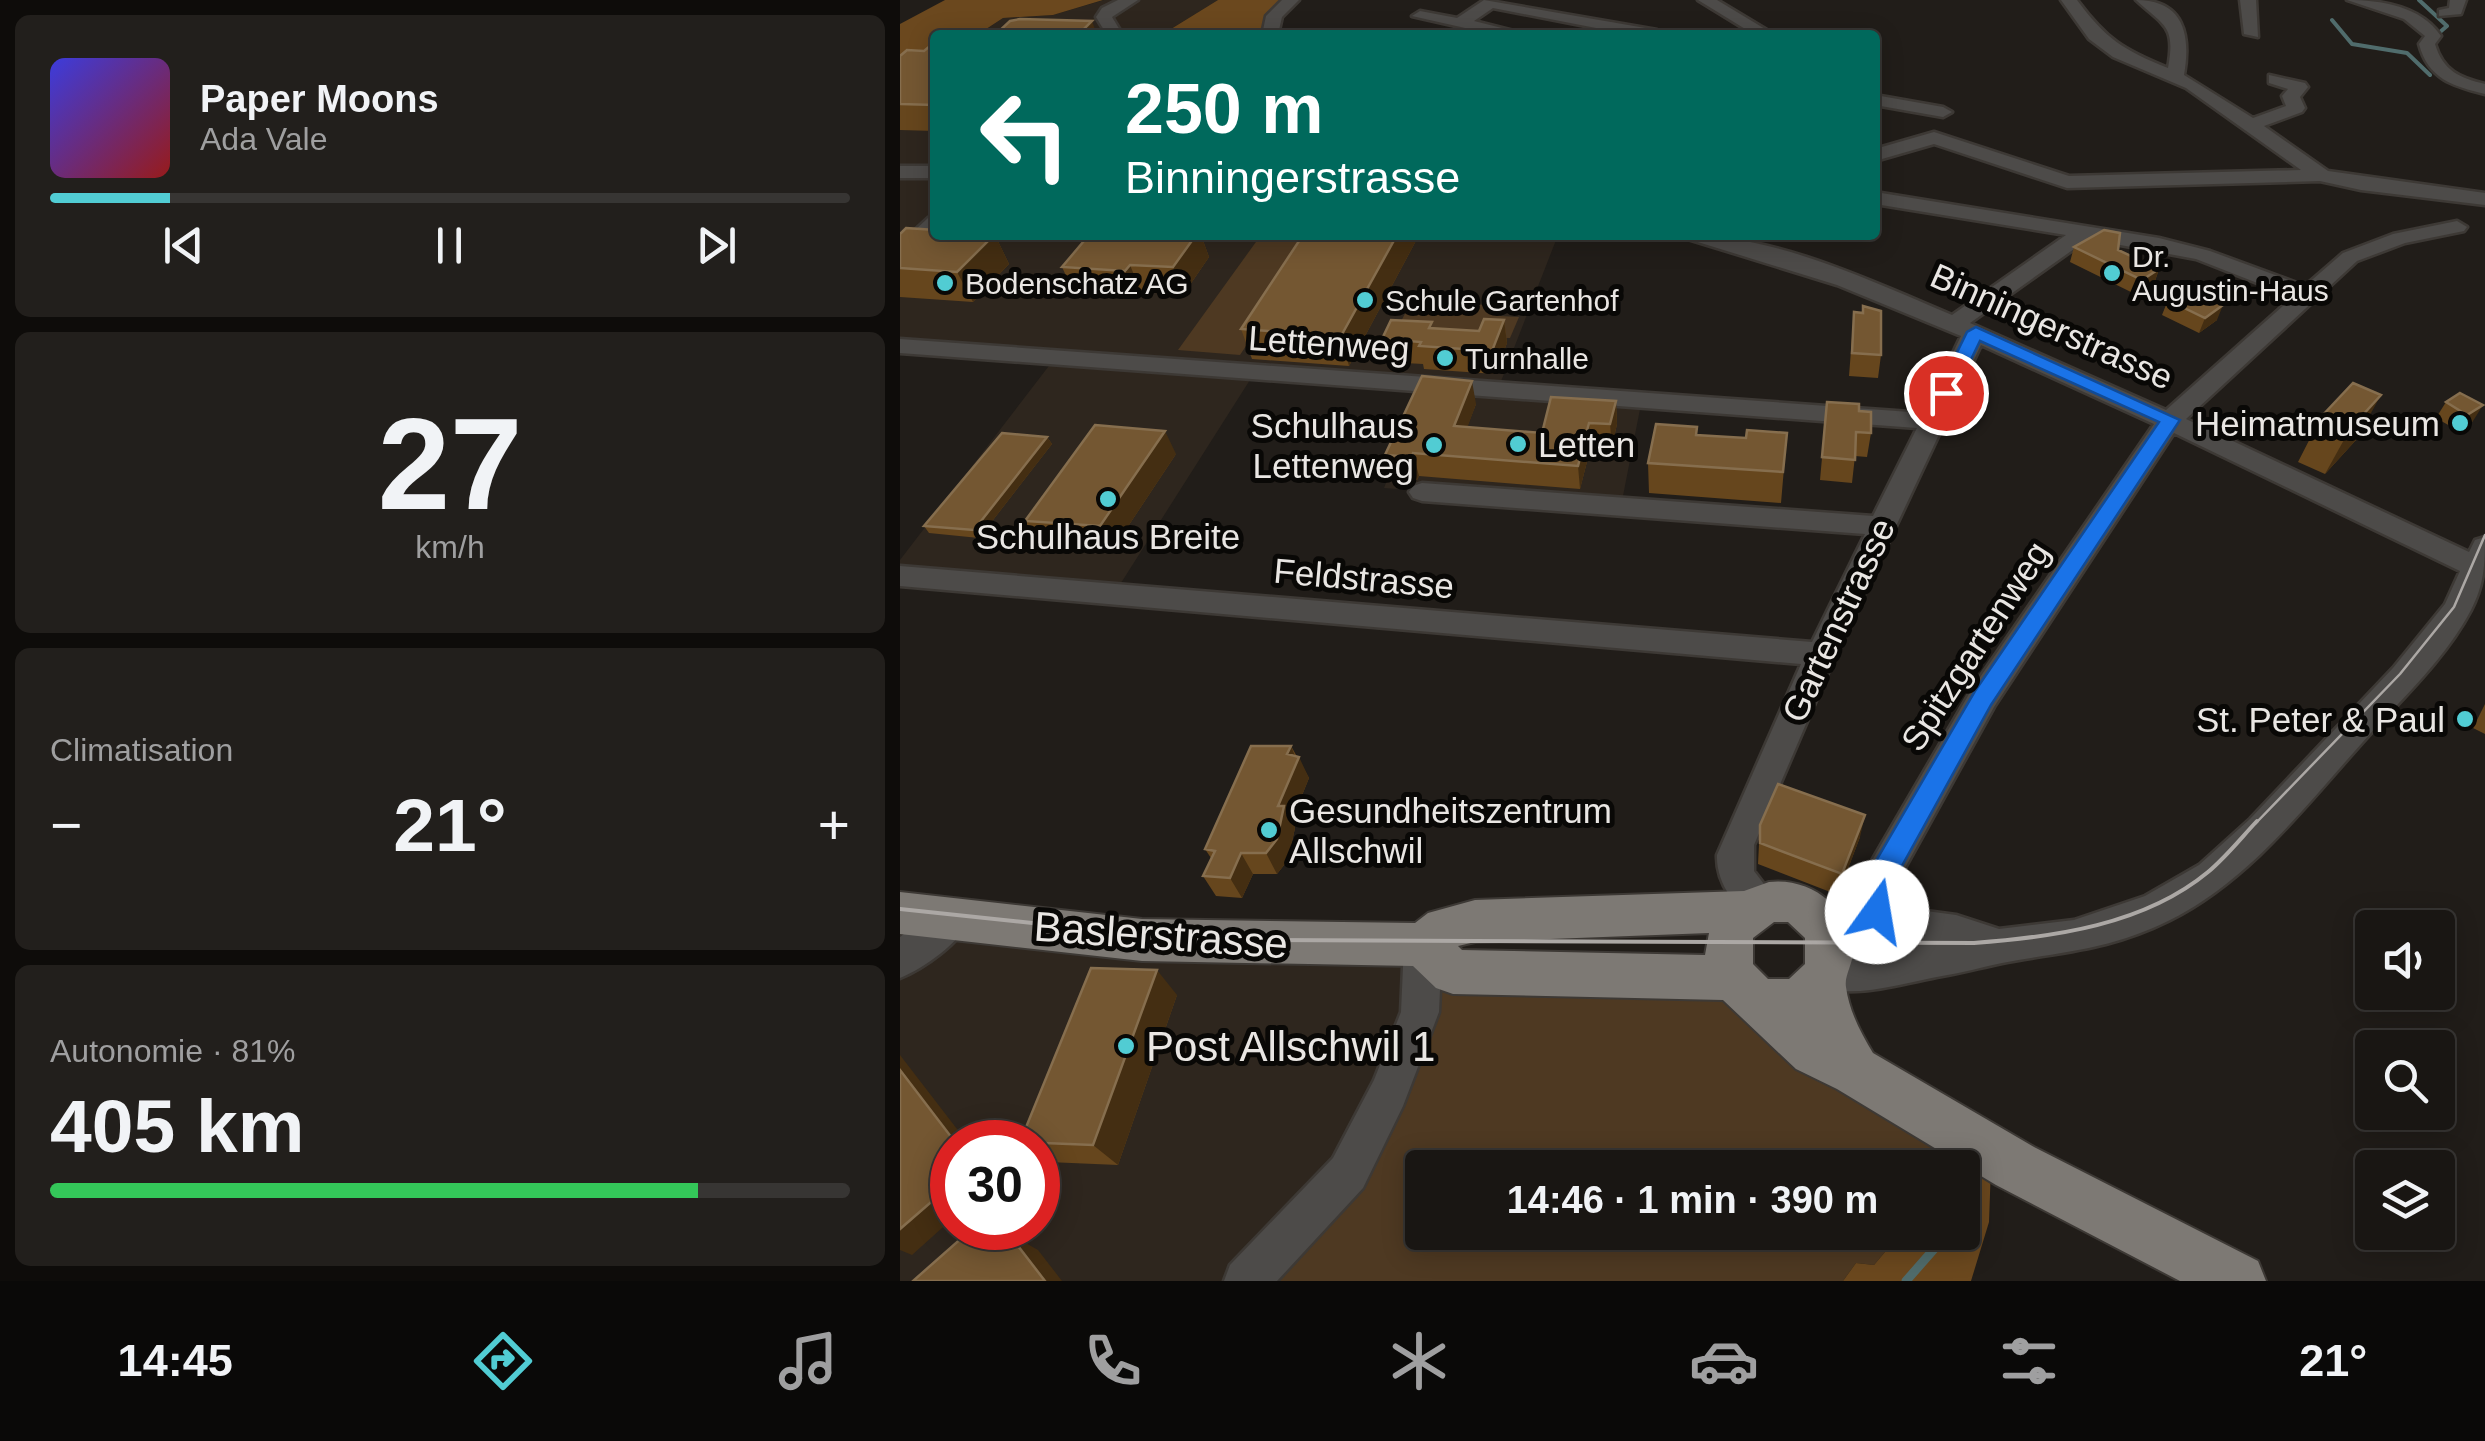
<!DOCTYPE html>
<html lang="fr">
<head>
<meta charset="utf-8">
<style>
  :root { --surface:#191613; --page:#221f1c; --text:#f1f3f6; --muted:#9f9fa0; --line:#373533; --accent:#51ccd3 }
  body { margin:0; font-family:Arial,sans-serif; background:var(--page); color:var(--text); height:100vh; display:flex; flex-direction:column; font-size:38px; white-space:nowrap }
  * { box-sizing:border-box; margin:0 }
  p { font-size:32px; color:var(--muted) }
  .icon { flex:none; width:55px; height:55px; fill:none; stroke:currentColor; stroke-width:2; stroke-linecap:round; stroke-linejoin:round }
  .map { position:relative; flex:1; overflow:hidden }
  .sheet { display:flex; flex-direction:column; gap:15px; padding:15px; background:#0e0c0a; width:900px }
  .sheet>* { flex:none }
  .hud { position:absolute; left:30px; top:30px; width:950px; height:210px; border-radius:10px; box-shadow:0 5px 25px #0003,0 0 0 2px var(--line); background:#00695c; color:#fff; overflow:hidden }
  .buttons { position:absolute; left:1455px; top:910px; display:grid; gap:20px }
  .buttons a { display:grid; place-items:center; width:100px; height:100px; border-radius:10px; background:var(--surface); box-shadow:0 5px 25px #0003,0 0 0 2px var(--line); font-size:50px }
  .speed { position:absolute; left:30px; top:1120px; display:flex; gap:20px; font-size:50px; font-weight:700; text-align:center }
  .speed>* { display:grid; place-content:center; width:130px; height:130px; border-radius:50%; background:var(--surface); box-shadow:0 5px 25px #0003,0 0 0 2px var(--line); line-height:1 }
  .speed .limit { border:15px solid #d22; background:#fff; color:#111 }
  .pin { position:absolute; display:grid; place-items:center; width:85px; height:85px; color:#fff; margin:-42px; border:5px solid #fff; border-radius:50%; box-shadow:0 2px 10px #0007 }
  .me { position:absolute; width:110px; margin:-55px; rotate:13deg; stroke-linejoin:round; filter:drop-shadow(0 0 8px #0008) }
  .turn { display:flex; align-items:center; gap:35px; height:210px; padding:0 30px; font-size:45px }
  .turn .icon { width:130px; height:130px; stroke-width:2.5 }
  .turn b { display:block; font-size:70px; line-height:85px }
  .big { font-size:75px; font-weight:700; line-height:1.1 }
  .sheet .widget { flex:1; display:flex; flex-direction:column; justify-content:center; gap:15px; min-width:0; padding:0 35px; border-radius:15px; background:var(--page) }
  .sheet .dial { align-items:center; gap:0 }
  .dial b { font-size:130px; line-height:1 }
  .song { display:flex; align-items:center; gap:30px }
  .cover { width:120px; height:120px; border-radius:15px; background:linear-gradient(135deg,hsl(240 70% 55%),hsl(0 70% 35%)) }
  .played { height:10px; border-radius:5px; background:linear-gradient(90deg,var(--accent) 15%,var(--line) 15%) }
  .keys { display:flex; justify-content:space-around; direction:ltr }
  .heat { display:flex; justify-content:space-between; align-items:center; font-size:55px; direction:ltr }
  .charge { height:15px; border-radius:8px; background:linear-gradient(90deg,#34c759 81%,var(--line) 0) }
  .trip { position:absolute; left:505px; top:1150px; width:575px; height:100px; border-radius:10px; background:var(--surface); box-shadow:0 5px 25px #0003,0 0 0 2px var(--line); font-weight:700; line-height:100px; text-align:center }
  .dock { display:flex; height:160px; justify-content:space-around; align-items:center; background:#0a0908; color:var(--muted) }
  .dock .icon { width:70px; height:70px }
  .dock .on { color:var(--accent) }
  .dock b { font-size:45px; color:var(--text) }
  main { display:flex; flex:1; min-height:0 }
  .map>svg:first-child { display:block }
</style>
</head>
<body>
<main>
<section class="sheet">
<div class="widget">
<div class="song"><i class="cover"></i><div><b>Paper Moons</b><p>Ada Vale</p></div></div>
<div class="played"></div>
<div class="keys"><svg class="icon" aria-label="previous" viewBox="0 0 24 24"><path d="M18 5L8 12l10 7zM5 5v14"/></svg><svg class="icon" aria-label="pause" viewBox="0 0 24 24"><path d="M8 5v14M16 5v14"/></svg><svg class="icon" aria-label="next" viewBox="0 0 24 24"><path d="M6 5l10 7-10 7zM19 5v14"/></svg></div>
</div>
<div class="widget dial"><b>27</b><p>km/h</p></div>
<div class="widget"><p>Climatisation</p>
<div class="heat"><a>−</a><b class="big">21°</b><a>+</a></div>
</div>
<div class="widget"><p>Autonomie · 81%</p><b class="big">405 km</b><div class="charge"></div></div>
</section>
<div class="map">
<svg width="1585" height="1281" viewBox="0 0 1585 1281">
  <rect width="100%" height="100%" fill="#211d19"/>
  <path fill="#2e261e" fill-rule="evenodd" d="M 204,0 L 318,0 L 271,29 L 233,35 L 77,35 L 103,18 L 153,15 Z
    M 35,61 L 35,235 L 658,235 L 598,389 L 742,399 L 721,506 L 484,488 L 525,385 L 355,372 L 214,594 L 0,576 L 0,560 L 155,358 L 0,346 L 0,71 Z
    M 44,924 L 523,945 L 489,1092 L 346,1281 L 0,1281 L 0,960 ZM 52,1142 L 138,1142 L 138,1228 L 52,1228 Z"/>
  <path fill="#4e3922" d="M 361,235 L 419,235 L 340,355 L 278,350 Z
    M 512,300 L 603,306 L 600,316 L 619,317 L 610,338 L 493,337 Z
    M 568,973 L 835,978 L 1054,1157 L 1047,1168 L 522,1168 L 522,1232 L 1001,1233 L 974,1265 L 956,1263 L 943,1281 L 346,1281 L 448,1173 L 538,995 Z"/>
  <path fill="#6b481e" d="M 45,0 L 203,0 L 153,15 L 103,18 L 77,35 L 35,35 L 35,61 L 0,71 L 0,24 Z
    M 318,0 L 391,0 L 383,6 L 375,35 L 233,35 L 271,29 Z
    M 1054,1157 L 1091,1166 L 1089,1222 L 1071,1281 L 943,1281 L 956,1263 L 974,1265 L 1001,1233 L 1062,1232 L 1062,1168 L 1047,1167 Z"/>
  <g fill="none" stroke-linecap="round" stroke-linejoin="round">
    <path stroke="#506c6c" stroke-width="4" d="M 1519,0 L 1547,26 L 1540,32
      M 1432,20 L 1452,44 L 1507,53 L 1530,75"/>
    <path stroke="#506c6c" stroke-width="9" d="M 1062,1217 L 1075,1203
      M 1006,1281 L 1049,1232"/>
    <g stroke="#3d3935" stroke-width="5">
      <path id="minor" d="M 218,0 L 238,0 L 212,17 L 223,35 L 207,35 L 196,17 L 202,8 Z
        M 382,0 L 399,0 L 382,17 L 379,30 L 383,35 L 367,35 L 363,30 L 366,16 Z
        M 584,0 L 757,30 L 765,35 L 732,35 L 593,8 L 574,21 L 630,35 L 596,35 L 512,16 L 520,11 L 557,18 Z
        M 798,0 L 817,0 L 875,35 L 855,35 Z
        M 1161,0 L 1177,0 C 1206,39 1223,50 1268,68 C 1276,25 1264,26 1236,0 C 1284,0 1291,35 1284,75 L 1353,118 L 1386,106 L 1382,96 L 1388,89 L 1369,83 L 1369,75 L 1405,83 L 1408,87 L 1400,97 L 1405,108 L 1402,112 L 1364,126 L 1428,171 L 1585,193 L 1585,205 L 1461,190 L 1420,181 L 1167,188 L 1034,144 L 975,161 L 975,149 L 1034,132 L 1169,176 L 1401,170 L 1286,88 L 1213,57 L 1189,39 Z
        M 1340,0 L 1356,0 L 1358,37 L 1344,34 Z
        M 1447,0 C 1481,0 1521,6 1541,36 L 1535,44 C 1543,71 1560,78 1585,84 L 1585,94 C 1553,86 1528,79 1519,44 L 1525,36 L 1504,19 Z
        M 1550,0 L 1566,0 L 1561,14 L 1539,16 L 1539,10 L 1549,8 Z
        M 975,95 L 1043,107 L 1052,112 L 1043,117 L 975,105 Z
        M 0,166 L 35,166 L 35,178 L 0,178 Z
        M 975,192 L 1259,238 L 1310,251 L 1405,286 L 1443,253 L 1493,234 L 1557,221 L 1567,227 L 1564,231 L 1505,243 L 1457,261 L 1286,419 L 1569,552 L 1575,540 L 1585,537 C 1585,565 1584,585 1571,610 C 1547,656 1504,697 1470,734 C 1409,801 1352,879 1270,920 C 1210,950 1165,951 1102,963 C 1082,967 1062,973 1042,976 C 1004,983 952,1000 915,986 L 909,973 L 915,960 L 928,955 L 1026,944 L 918,938 L 905,933 L 900,921 L 905,909 L 918,904 L 959,905 L 955,892 L 960,881 L 1072,689 L 1254,424 L 1081,345 L 936,654 L 854,845 L 854,871 L 880,905 L 875,917 L 862,921 C 836,912 816,883 817,855 L 901,664 L 0,586 L 0,566 L 912,642 L 965,534 L 522,501 L 513,498 L 509,492 L 513,486 L 522,483 L 973,516 L 1017,428 L 0,353 L 0,339 L 1024,413 L 1061,336 L 937,285 L 788,239 L 785,235 C 875,235 969,280 1052,315 L 1166,235 L 975,204 ZM 1188,239 L 1296,259 L 1393,297 L 1266,410 L 1070,323 ZM 1274,433 L 1560,571 L 1545,604 L 1493,668 L 1350,819 L 1299,865 L 1245,896 L 1174,920 L 1099,929 L 1056,915 L 996,907 L 991,893 L 1094,707 Z
        M 35,216 L 35,233 L 7,259 L 0,261 L 0,244 L 28,218 Z
        M 52,902 L 65,907 L 70,919 C 60,943 24,968 0,978 L 0,937 L 39,907 Z
        M 523,928 L 536,933 L 542,945 L 539,1012 L 503,1106 L 463,1188 L 377,1281 L 324,1281 L 330,1265 L 433,1158 L 474,1080 L 501,1012 L 504,945 L 510,933 Z"/>
    </g>
    <g stroke="#3d3935" stroke-width="4">
      <path id="major" d="M 869,882 C 910,877 950,907 953,949 C 954,963 944,975 946,987 C 949,1011 961,1033 973,1053 L 1134,1147 L 1358,1261 L 1366,1281 L 1280,1281 L 1096,1185 L 937,1089 L 896,1069 L 823,1000 L 553,994 L 536,988 L 513,966 L 242,961 L 0,934 L 0,892 L 242,919 L 515,923 L 528,913 L 575,900 L 844,891 ZM 874,922 L 888,922 L 905,938 L 905,964 L 889,979 L 868,979 L 853,964 L 853,938 ZM 809,933 L 805,955 L 562,950 L 558,946 L 575,942 Z"/>
    </g>
    <use href="#minor" fill="#4d4b49" fill-rule="evenodd"/>
    <use href="#major" fill="#7d7974" fill-rule="evenodd"/>
    <path stroke="#aca8a5" stroke-width="2.5" d="M 1355,824 L 1500,674 L 1554,607 L 1585,535"/>
    <path stroke="#aca8a5" stroke-width="4" d="M 0,909 L 245,935 L 342,940 L 1074,943 C 1154,937 1244,925 1308,872 C 1326,857 1341,838 1357,821"/>
  </g>
  <path fill="#66461d" d="M 35,42 L 35,131 L 0,130 L 0,56 L 24,51 Z
    M 0,234 L 95,235 L 109,264 L 73,302 L 0,297 Z
    M 189,235 L 301,235 L 309,257 L 283,295 L 241,292 L 236,299 L 175,295 L 162,267 Z
    M 518,237 L 449,366 L 352,359 L 341,329 Z
    M 1174,247 L 1218,250 L 1259,269 L 1254,284 L 1237,295 L 1170,262 Z
    M 1268,300 L 1317,320 L 1299,333 L 1262,315 Z
    M 954,312 L 981,355 L 978,378 L 949,376 Z
    M 604,320 L 607,343 L 595,374 L 524,369 L 523,364 L 487,362 L 482,339 L 533,328 L 579,331 Z
    M 1453,383 L 1456,440 L 1425,474 L 1398,462 L 1421,417 Z
    M 1560,393 L 1573,421 L 1557,430 L 1536,418 L 1546,402 Z
    M 716,401 L 717,424 L 712,447 L 691,446 L 680,489 L 519,476 L 517,480 L 492,478 L 485,455 L 576,404 L 567,427 L 642,433 Z
    M 927,402 L 959,411 L 971,433 L 967,457 L 955,456 L 952,483 L 920,480 Z
    M 797,427 L 797,435 L 846,438 L 887,433 L 881,503 L 749,493 L 748,463 Z
    M 147,437 L 152,444 L 79,538 L 29,533 L 24,526 Z
    M 276,454 L 213,549 L 139,544 L 125,521 Z
    M 1585,704 L 1585,734 L 1573,728 Z
    M 391,746 L 409,778 L 392,820 L 395,828 L 388,860 L 377,874 L 353,874 L 342,898 L 316,896 L 303,876 L 311,858 L 305,849 Z
    M 860,825 L 960,837 L 938,895 L 858,864 Z
    M 277,995 L 218,1165 L 148,1162 L 138,1154 L 138,1142 Z"/>
  <path fill="#442e12" d="M 192,21 L 197,35 L 178,35 Z
    M 95,235 L 109,264 L 73,302 L 57,272 Z
    M 296,235 L 301,235 L 309,257 L 283,295 L 273,267 Z
    M 497,235 L 517,235 L 518,237 L 449,366 L 441,336 Z
    M 230,265 L 241,292 L 236,299 L 225,271 Z
    M 1259,269 L 1254,284 L 1237,295 L 1242,280 Z
    M 1323,305 L 1317,320 L 1299,333 L 1305,318 Z
    M 604,320 L 607,343 L 595,374 L 592,351 Z
    M 572,381 L 576,404 L 559,450 L 554,426 Z
    M 1481,395 L 1456,440 L 1425,474 L 1450,429 Z
    M 716,401 L 717,424 L 712,447 L 710,424 Z
    M 1583,405 L 1573,421 L 1557,430 L 1567,415 Z
    M 689,423 L 691,446 L 680,489 L 678,466 Z
    M 265,431 L 276,454 L 213,549 L 200,526 Z
    M 147,437 L 152,444 L 79,538 L 74,530 Z
    M 513,453 L 519,476 L 517,480 L 512,457 Z
    M 391,746 L 397,761 L 399,757 L 409,778 L 392,820 L 395,828 L 388,860 L 377,874 L 366,853 L 378,806 L 387,754 Z
    M 965,815 L 960,837 L 938,895 L 942,874 Z
    M 341,853 L 353,874 L 342,898 L 330,878 Z
    M 257,970 L 277,995 L 218,1165 L 193,1145 Z
    M 0,1055 L 67,1142 L 55,1142 L 0,1070 Z
    M 52,1184 L 52,1219 L 12,1255 L 0,1250 L 0,1229 Z
    M 84,1228 L 89,1228 L 111,1240 L 96,1244 Z
    M 108,1233 L 138,1250 L 162,1281 L 145,1281 Z"/>
  <path fill="#745732" stroke="#866e4e" stroke-width="2.5" d="M 120,19 L 192,21 L 178,35 L 95,35 L 110,21 Z
    M 35,42 L 35,105 L 0,104 L 0,56 L 7,50 L 24,51 Z
    M 6,228 L 35,230 L 35,235 L 94,235 L 57,272 L 0,268 L 0,234 Z
    M 1204,230 L 1220,233 L 1218,250 L 1259,269 L 1242,280 L 1174,247 Z
    M 189,235 L 296,235 L 273,267 L 230,265 L 225,271 L 162,267 Z
    M 403,235 L 497,235 L 441,336 L 341,329 Z
    M 1286,288 L 1323,305 L 1305,318 L 1268,300 Z
    M 963,306 L 981,311 L 981,355 L 952,353 L 954,312 L 963,313 Z
    M 584,319 L 604,320 L 592,351 L 519,346 L 521,342 L 482,339 L 491,320 L 532,322 L 529,328 L 579,331 Z
    M 522,376 L 572,381 L 554,426 L 642,433 L 651,397 L 716,401 L 710,424 L 689,423 L 678,466 L 513,453 L 512,457 L 485,455 Z
    M 1453,383 L 1481,395 L 1450,429 L 1421,417 Z
    M 1560,393 L 1583,405 L 1567,415 L 1546,402 Z
    M 927,402 L 959,404 L 959,411 L 971,412 L 971,433 L 956,432 L 955,460 L 922,457 Z
    M 756,424 L 797,427 L 796,435 L 846,438 L 847,430 L 887,433 L 883,472 L 748,463 Z
    M 195,425 L 265,431 L 200,526 L 125,521 Z
    M 102,433 L 147,437 L 74,530 L 24,526 Z
    M 351,746 L 391,746 L 387,754 L 399,757 L 378,806 L 384,806 L 377,839 L 366,853 L 341,853 L 330,878 L 303,876 L 315,851 L 305,849 Z
    M 878,784 L 965,815 L 942,874 L 860,843 L 860,825 Z
    M 191,968 L 257,970 L 193,1145 L 120,1142 Z
    M 0,1070 L 55,1142 L 52,1142 L 52,1184 L 0,1229 Z
    M 73,1228 L 84,1228 L 96,1244 L 108,1233 L 145,1281 L 13,1281 Z"/>
  <path fill="#1a73e8" stroke="#114b97" stroke-width="2.5" d="M 1076,327 L 1280,420 L 1091,705 L 987,893 L 991,912 L 987,921 L 977,925 L 967,921 C 962,909 958,896 963,883 L 1075,691 L 1259,422 L 1080,341 L 1053,397 L 1040,397 L 1037,393 L 1067,332 Z"/>
  <g fill="#51ccd3" stroke="#090806" stroke-width="4">
    <circle cx="1212" cy="273" r="10"/>
    <circle cx="45" cy="283" r="10"/>
    <circle cx="465" cy="300" r="10"/>
    <circle cx="545" cy="358" r="10"/>
    <circle cx="1560" cy="423" r="10"/>
    <circle cx="618" cy="444" r="10"/>
    <circle cx="534" cy="445" r="10"/>
    <circle cx="208" cy="499" r="10"/>
    <circle cx="1565" cy="719" r="10"/>
    <circle cx="369" cy="830" r="10"/>
    <circle cx="226" cy="1046" r="10"/>
  </g>
  <g text-anchor="middle" dominant-baseline="central" stroke-width="10" stroke-linejoin="round" paint-order="stroke">
    <g font-size="30" fill="#e9e6e3" stroke="#090806" text-anchor="start">
      <text x="1232" y="256">Dr.<tspan x="1232" dy="34">Augustin-Haus</tspan></text>
      <text x="65" y="283">Bodenschatz AG</text>
      <text x="485" y="300">Schule Gartenhof</text>
      <text x="565" y="358">Turnhalle</text>
    </g>
    <g font-size="35" fill="#e9e6e3" stroke="#090806">
      <text transform="translate(1152 326) rotate(24)">Binningerstrasse</text>
      <text transform="translate(429 343) rotate(4)">Lettenweg</text>
      <text transform="translate(464 578) rotate(5)">Feldstrasse</text>
      <text transform="translate(938 620) rotate(-65)">Gartenstrasse</text>
      <text transform="translate(1075 646) rotate(-57)">Spitzgartenweg</text>
    </g>
    <g font-size="35" fill="#e9e6e3" stroke="#090806" text-anchor="end">
      <text x="1540" y="423">Heimatmuseum</text>
      <text x="514" y="425">Schulhaus<tspan x="514" dy="40">Lettenweg</tspan></text>
      <text x="638" y="444" text-anchor="start">Letten</text>
      <text x="208" y="536" text-anchor="middle">Schulhaus Breite</text>
      <text x="1545" y="719">St. Peter &amp; Paul</text>
      <text x="389" y="810" text-anchor="start">Gesundheitszentrum<tspan x="389" dy="40">Allschwil</tspan></text>
    </g>
    <g font-size="42" fill="#e9e6e3" stroke="#090806">
      <text transform="translate(261 935) rotate(4)">Baslerstrasse</text>
    </g>
    <g font-size="42" fill="#e9e6e3" stroke="#090806" text-anchor="start">
      <text x="246" y="1046">Post Allschwil 1</text>
    </g>
  </g>
</svg>
<div class="buttons">
<a><svg class="icon" aria-label="sound" viewBox="0 0 24 24"><path d="M4 9h4l5-4v14l-5-4H4zM17 9q2 3 0 6"/></svg></a>
<a><svg class="icon" aria-label="search" viewBox="0 0 24 24"><circle cx="10" cy="10" r="6"/><path d="M15 15l6 6"/></svg></a>
<a><svg class="icon" aria-label="layers" viewBox="0 0 24 24"><path d="M12 4l9 5-9 5-9-5zM3 14l9 5 9-5"/></svg></a>
</div>
<div class="speed"><div class="limit">30</div></div>
<div class="pin" style="left:1046px;top:393px;background:#d93025"><svg class="icon" aria-label="arrive" viewBox="0 0 24 24"><path d="M6 21V4h12l-3 4 3 4H6"/></svg></div>
<svg class="me" style="left:977px;top:912px" viewBox="-20 -20 40 40"><circle r="19" fill="#fff"/><path d="M0-13L10 11 0 6-10 11z" fill="#1a73e8"/></svg>
<div class="trip">14:46 · 1 min · 390 m</div>
<div class="hud">
<div class="turn"><svg class="icon" aria-label="left" viewBox="0 0 24 24"><path d="M17 20v-9H6M10 6l-5 5 5 5"/></svg><div><b>250 m</b>Binningerstrasse</div></div>
</div>
</div>
</main>
<nav class="dock">
<b>14:45</b>
<svg class="icon on" aria-label="directions" viewBox="0 0 24 24"><path d="M12 3l9 9-9 9-9-9zM9 14v-3h6M13 9l2 2-2 2"/></svg>
<svg class="icon" aria-label="music" viewBox="0 0 24 24"><path d="M9 18V5l10-2v13"/><circle cx="6" cy="18" r="3"/><circle cx="16" cy="16" r="3"/></svg>
<svg class="icon" aria-label="phone" viewBox="0 0 24 24"><path d="M5 4h4l2 5-3 2q2 4 5 5l2-3 5 2v4C11 20 4 13 5 4z"/></svg>
<svg class="icon" aria-label="climate" viewBox="0 0 24 24"><path d="M12 3v18M4 7l16 10M4 17L20 7"/></svg>
<svg class="icon" aria-label="car" viewBox="0 0 24 24"><path d="M5 17H2v-5l4-1 3-4h7l3 4 3 1v5h-3M9 17h6M6 11h13"/><circle cx="7" cy="17" r="2"/><circle cx="17" cy="17" r="2"/></svg>
<svg class="icon" aria-label="filters" viewBox="0 0 24 24"><path d="M4 7h16M4 17h16"/><circle cx="9" cy="7" r="2"/><circle cx="15" cy="17" r="2"/></svg>
<b>21°</b>
</nav>
</body>
</html>
